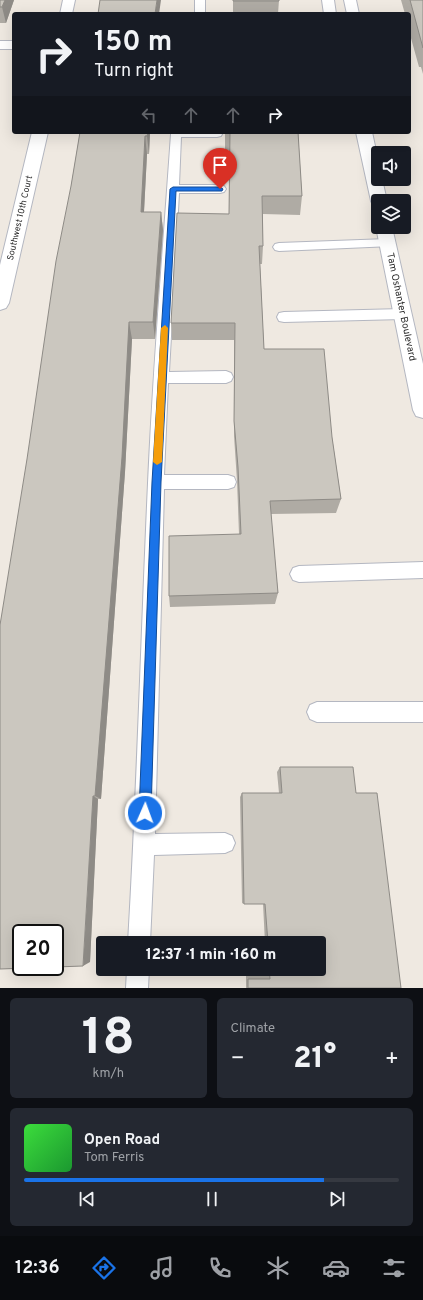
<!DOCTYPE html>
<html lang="en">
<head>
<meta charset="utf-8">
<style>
  :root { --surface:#171b24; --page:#242831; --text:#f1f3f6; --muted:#9ea1a6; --line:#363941; --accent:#1a73e8 }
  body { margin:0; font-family:Overpass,sans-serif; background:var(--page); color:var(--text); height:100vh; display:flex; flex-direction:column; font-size:15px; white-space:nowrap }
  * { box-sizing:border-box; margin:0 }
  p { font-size:13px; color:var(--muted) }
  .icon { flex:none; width:22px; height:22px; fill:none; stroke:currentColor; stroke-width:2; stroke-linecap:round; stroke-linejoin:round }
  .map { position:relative; height:988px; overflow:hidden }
  .sheet { display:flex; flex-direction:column; gap:10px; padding:10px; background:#0d0f14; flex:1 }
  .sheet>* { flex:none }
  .guide { position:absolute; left:12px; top:12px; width:399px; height:122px; border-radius:4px; box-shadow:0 4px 16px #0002; background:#171b24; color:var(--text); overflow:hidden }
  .buttons { position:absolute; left:371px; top:146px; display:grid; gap:8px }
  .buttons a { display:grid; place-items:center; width:40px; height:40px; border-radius:4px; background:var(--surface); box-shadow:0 4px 16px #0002; font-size:20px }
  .speed { position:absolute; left:12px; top:924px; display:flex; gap:8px; font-size:20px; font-weight:700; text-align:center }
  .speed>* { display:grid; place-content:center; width:52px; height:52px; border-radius:50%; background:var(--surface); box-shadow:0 4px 16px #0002; line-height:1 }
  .speed .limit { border:2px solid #111; border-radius:6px; background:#fff; color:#111 }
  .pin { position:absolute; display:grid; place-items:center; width:34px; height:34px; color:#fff; margin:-41px -17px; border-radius:50% 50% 50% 0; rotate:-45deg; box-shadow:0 0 4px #0007 }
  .pin .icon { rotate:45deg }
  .me { position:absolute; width:44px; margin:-22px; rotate:2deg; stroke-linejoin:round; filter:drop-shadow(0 0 3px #0008) }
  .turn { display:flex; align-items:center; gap:14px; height:84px; padding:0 16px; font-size:18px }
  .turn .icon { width:52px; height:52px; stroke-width:2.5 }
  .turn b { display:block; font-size:28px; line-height:34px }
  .lanes { display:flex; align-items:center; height:38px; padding:0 16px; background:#0003; justify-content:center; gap:20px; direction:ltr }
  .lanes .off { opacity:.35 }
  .big { font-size:30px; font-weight:800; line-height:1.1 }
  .sheet .tile { flex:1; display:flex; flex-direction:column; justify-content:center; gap:6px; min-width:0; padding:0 14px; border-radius:6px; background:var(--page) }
  .sheet .dial { align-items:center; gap:0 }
  .dial b { font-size:52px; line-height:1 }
  .song { display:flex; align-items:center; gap:12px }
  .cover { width:48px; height:48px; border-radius:6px; background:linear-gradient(135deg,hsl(120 70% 55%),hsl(130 70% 35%)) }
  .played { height:4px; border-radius:2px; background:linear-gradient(90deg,var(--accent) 80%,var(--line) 80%) }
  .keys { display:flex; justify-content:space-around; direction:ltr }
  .heat { display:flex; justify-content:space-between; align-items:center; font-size:22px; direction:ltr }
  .sheet .tiles { flex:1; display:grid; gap:10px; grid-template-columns:1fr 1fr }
  .tile:last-child { grid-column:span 2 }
  .trip { position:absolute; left:96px; top:936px; width:230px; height:40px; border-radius:4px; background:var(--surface); box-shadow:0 4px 16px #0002; font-weight:800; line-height:40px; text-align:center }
  .tab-bar { display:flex; height:64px; justify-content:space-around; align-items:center; background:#090b0e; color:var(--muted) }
  .tab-bar .icon { width:28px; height:28px }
  .tab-bar .current { color:var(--accent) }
  .tab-bar b { font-size:18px; color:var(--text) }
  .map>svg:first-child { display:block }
</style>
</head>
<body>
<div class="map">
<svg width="423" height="988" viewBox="0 0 423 988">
  <rect width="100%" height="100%" fill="#efe9e1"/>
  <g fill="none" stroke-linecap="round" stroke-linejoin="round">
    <g stroke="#b4b7c1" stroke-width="2">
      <path id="lane" d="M 195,0 L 205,0 L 205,14 L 195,14 Z
        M 172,132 L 221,132 L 222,134 L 221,136 L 217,137 L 181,137 L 179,185 L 220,185 L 224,186 L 226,189 L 224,192 L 220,193 L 179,193 L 169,372 L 226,371 L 231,373 L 233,377 L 231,381 L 226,383 L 168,383 L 164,475 L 228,475 L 234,477 L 236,482 L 234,487 L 228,489 L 164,489 L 155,834 L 225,833 L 232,836 L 235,843 L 232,850 L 225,853 L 154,855 L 150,943 L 128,943 C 137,790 141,637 148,483 C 153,367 163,250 171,134 Z
        M 388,239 L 392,240 L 394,243 L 392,246 L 279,251 L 275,250 L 273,247 L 275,244 L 279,243 Z
        M 403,309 L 408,311 L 410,314 L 408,317 L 403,319 L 284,322 L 279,321 L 277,317 L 279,313 L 284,312 Z
        M 423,562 L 423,578 L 299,582 L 293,580 L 290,574 L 293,568 L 299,566 Z
        M 317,702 L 423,702 L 423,722 L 317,722 L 310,719 L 307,712 L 310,705 Z
        M 127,969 L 149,969 L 148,988 L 126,988 Z"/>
    </g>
    <g stroke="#b4b7c1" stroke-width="2">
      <path id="street" d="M 63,0 L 75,0 L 72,14 L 60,14 Z
        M 0,41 L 14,41 L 14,49 L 0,49 Z
        M 32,132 L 48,132 L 9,303 L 6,308 L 0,310 L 0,265 Z"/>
    </g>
    <g stroke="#b4b7c1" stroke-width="2">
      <path id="secondary" d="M 322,0 L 334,0 L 336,14 L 324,14 Z
        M 344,0 L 356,0 L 359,14 L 347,14 Z
        M 356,132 L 372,132 L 378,160 L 378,179 L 382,179 L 387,201 L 378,201 L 378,206 L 373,205 L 371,201 Z
        M 378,223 L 378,227 L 392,227 L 423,364 L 423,418 L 416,416 L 413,410 L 376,227 Z"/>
    </g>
    <use href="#lane" fill="#fff" fill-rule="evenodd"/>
    <use href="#street" fill="#fff" fill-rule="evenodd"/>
    <use href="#secondary" fill="#fff" fill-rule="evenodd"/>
  </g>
  <path fill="#afaba4" d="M 0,0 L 14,0 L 6,23 L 0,23 Z
    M 233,0 L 279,0 L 278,14 L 233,14 Z
    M 401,0 L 423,0 L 423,74 L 421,67 L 419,67 L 409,31 L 409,14 L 405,14 Z
    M 80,132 L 150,132 L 149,154 L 147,154 L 144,212 L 161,212 L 163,230 L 155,339 L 132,339 L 125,472 L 101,799 L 98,799 L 90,962 L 71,186 Z
    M 225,132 L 298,132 L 302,196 L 300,215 L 263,214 L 263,246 L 262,264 L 260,264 L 264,349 L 332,437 L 341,499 L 336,513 L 271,514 L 278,593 L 275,604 L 170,607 L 169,596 L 239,534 L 237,481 L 234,436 L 234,340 L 172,340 L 171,323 L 229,214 L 229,150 L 225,150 Z
    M 280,767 L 356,793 L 401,988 L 246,988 L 246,974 L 267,974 L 267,969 L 319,969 L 319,943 L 265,943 L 263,904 L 244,904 L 242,903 L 240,797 L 242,793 L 279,793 L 277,772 Z"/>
  <path fill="#8e8b86" d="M 5,0 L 14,0 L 6,23 L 2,7 Z
    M 157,0 L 161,0 L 159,14 L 155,14 Z
    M 148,132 L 150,132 L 149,154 L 147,136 Z
    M 145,136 L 147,154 L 143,230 L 141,212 Z
    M 161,212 L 163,230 L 155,339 L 153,322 Z
    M 129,322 L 132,339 L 125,472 L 101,799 L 95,796 Z
    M 93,796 L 98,799 L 90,962 L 83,966 Z"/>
  <path fill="#cbc7bf" stroke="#8e8b86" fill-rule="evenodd" d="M 0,0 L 5,0 L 2,7 L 0,7 Z
    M 100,0 L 157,0 L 155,14 L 98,14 Z
    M 233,0 L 279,0 L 279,1 L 233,1 Z
    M 410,0 L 423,0 L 423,48 Z
    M 80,132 L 148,132 L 147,136 L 145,136 L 141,212 L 161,212 L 153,322 L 129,322 L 122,457 L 95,796 L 93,796 L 83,966 L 0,969 L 0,625 L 27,459 L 56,261 L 71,186 ZM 21,933 L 55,933 L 55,967 L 21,967 Z
    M 230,132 L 298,132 L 302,196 L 262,196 L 263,246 L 259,246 L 264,349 L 324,349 L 332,437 L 341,499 L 270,501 L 278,593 L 169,596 L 169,536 L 241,534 L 238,467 L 234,421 L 235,323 L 171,323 L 177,213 L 229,214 Z
    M 280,767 L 353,767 L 356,793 L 377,793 L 401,988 L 248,988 L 248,979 L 270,979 L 269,969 L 319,969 L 319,943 L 268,943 L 265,904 L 244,904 L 242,793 L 282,793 Z"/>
  <path fill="#1a73e8" stroke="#114b97" d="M 220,187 L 223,189 L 222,191 L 176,191 L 161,482 L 151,813 L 149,817 L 145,819 L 141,817 L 139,813 L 152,482 L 170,189 L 173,187 Z"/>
  <path fill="#f59e0b" d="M 165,325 L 168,328 L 162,462 L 157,465 L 153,462 L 161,328 Z"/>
  <g text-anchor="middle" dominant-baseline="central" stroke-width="3.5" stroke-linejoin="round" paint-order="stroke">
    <g font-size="9" fill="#2e2e2e" stroke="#fff">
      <text transform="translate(20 218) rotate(-77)">Southwest 10th Court</text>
    </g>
    <g font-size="10" fill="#2e2e2e" stroke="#fff">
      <text transform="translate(401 307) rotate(78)">Tam Oshanter Boulevard</text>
    </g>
  </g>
</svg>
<div class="buttons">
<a><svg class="icon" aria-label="sound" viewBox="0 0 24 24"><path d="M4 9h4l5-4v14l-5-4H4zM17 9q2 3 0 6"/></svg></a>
<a><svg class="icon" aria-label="layers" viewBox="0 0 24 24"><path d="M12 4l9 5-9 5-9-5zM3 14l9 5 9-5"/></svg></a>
</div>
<div class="speed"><div class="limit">20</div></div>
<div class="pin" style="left:220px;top:189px;background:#d93025"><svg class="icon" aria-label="arrive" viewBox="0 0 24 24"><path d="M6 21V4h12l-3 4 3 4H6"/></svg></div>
<svg class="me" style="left:145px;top:813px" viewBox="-20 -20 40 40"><circle r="17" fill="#1a73e8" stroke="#fff" stroke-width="3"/><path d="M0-11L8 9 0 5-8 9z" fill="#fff"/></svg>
<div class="trip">12:37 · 1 min · 160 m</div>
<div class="guide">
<div class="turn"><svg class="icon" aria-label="right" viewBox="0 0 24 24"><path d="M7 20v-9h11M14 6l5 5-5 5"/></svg><div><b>150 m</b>Turn right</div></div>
<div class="lanes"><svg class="icon off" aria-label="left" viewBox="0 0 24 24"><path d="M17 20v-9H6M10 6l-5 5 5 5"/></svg><svg class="icon off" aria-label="ahead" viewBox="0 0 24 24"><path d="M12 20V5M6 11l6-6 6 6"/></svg><svg class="icon off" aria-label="ahead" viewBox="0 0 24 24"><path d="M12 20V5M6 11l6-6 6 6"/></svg><svg class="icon" aria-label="right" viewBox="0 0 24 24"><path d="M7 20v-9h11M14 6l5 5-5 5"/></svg></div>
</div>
</div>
<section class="sheet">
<div class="tiles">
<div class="tile dial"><b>18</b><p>km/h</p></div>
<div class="tile"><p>Climate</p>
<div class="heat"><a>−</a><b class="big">21°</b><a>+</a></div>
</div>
<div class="tile">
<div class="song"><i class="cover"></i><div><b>Open Road</b><p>Tom Ferris</p></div></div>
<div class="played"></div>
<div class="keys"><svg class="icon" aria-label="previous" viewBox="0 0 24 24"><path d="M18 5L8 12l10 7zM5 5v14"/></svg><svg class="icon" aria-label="pause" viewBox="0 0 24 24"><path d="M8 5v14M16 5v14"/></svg><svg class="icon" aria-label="next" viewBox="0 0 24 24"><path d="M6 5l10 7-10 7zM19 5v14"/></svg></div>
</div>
</div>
</section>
<nav class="tab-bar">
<b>12:36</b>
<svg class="icon current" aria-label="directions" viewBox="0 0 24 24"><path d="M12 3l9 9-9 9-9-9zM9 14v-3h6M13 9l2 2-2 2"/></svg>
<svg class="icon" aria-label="music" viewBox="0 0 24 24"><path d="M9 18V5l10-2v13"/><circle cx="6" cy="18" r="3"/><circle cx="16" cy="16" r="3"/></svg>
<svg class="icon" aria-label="phone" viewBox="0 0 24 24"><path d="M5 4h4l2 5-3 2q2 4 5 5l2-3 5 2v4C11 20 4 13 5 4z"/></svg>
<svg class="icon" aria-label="climate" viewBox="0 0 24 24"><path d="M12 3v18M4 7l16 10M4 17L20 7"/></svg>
<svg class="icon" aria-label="car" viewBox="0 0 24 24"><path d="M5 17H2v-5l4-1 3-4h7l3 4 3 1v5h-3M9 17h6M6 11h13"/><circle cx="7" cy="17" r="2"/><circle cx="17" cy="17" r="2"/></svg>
<svg class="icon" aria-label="filters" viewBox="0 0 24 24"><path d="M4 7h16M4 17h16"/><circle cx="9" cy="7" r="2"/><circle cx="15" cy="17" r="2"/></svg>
</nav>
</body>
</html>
